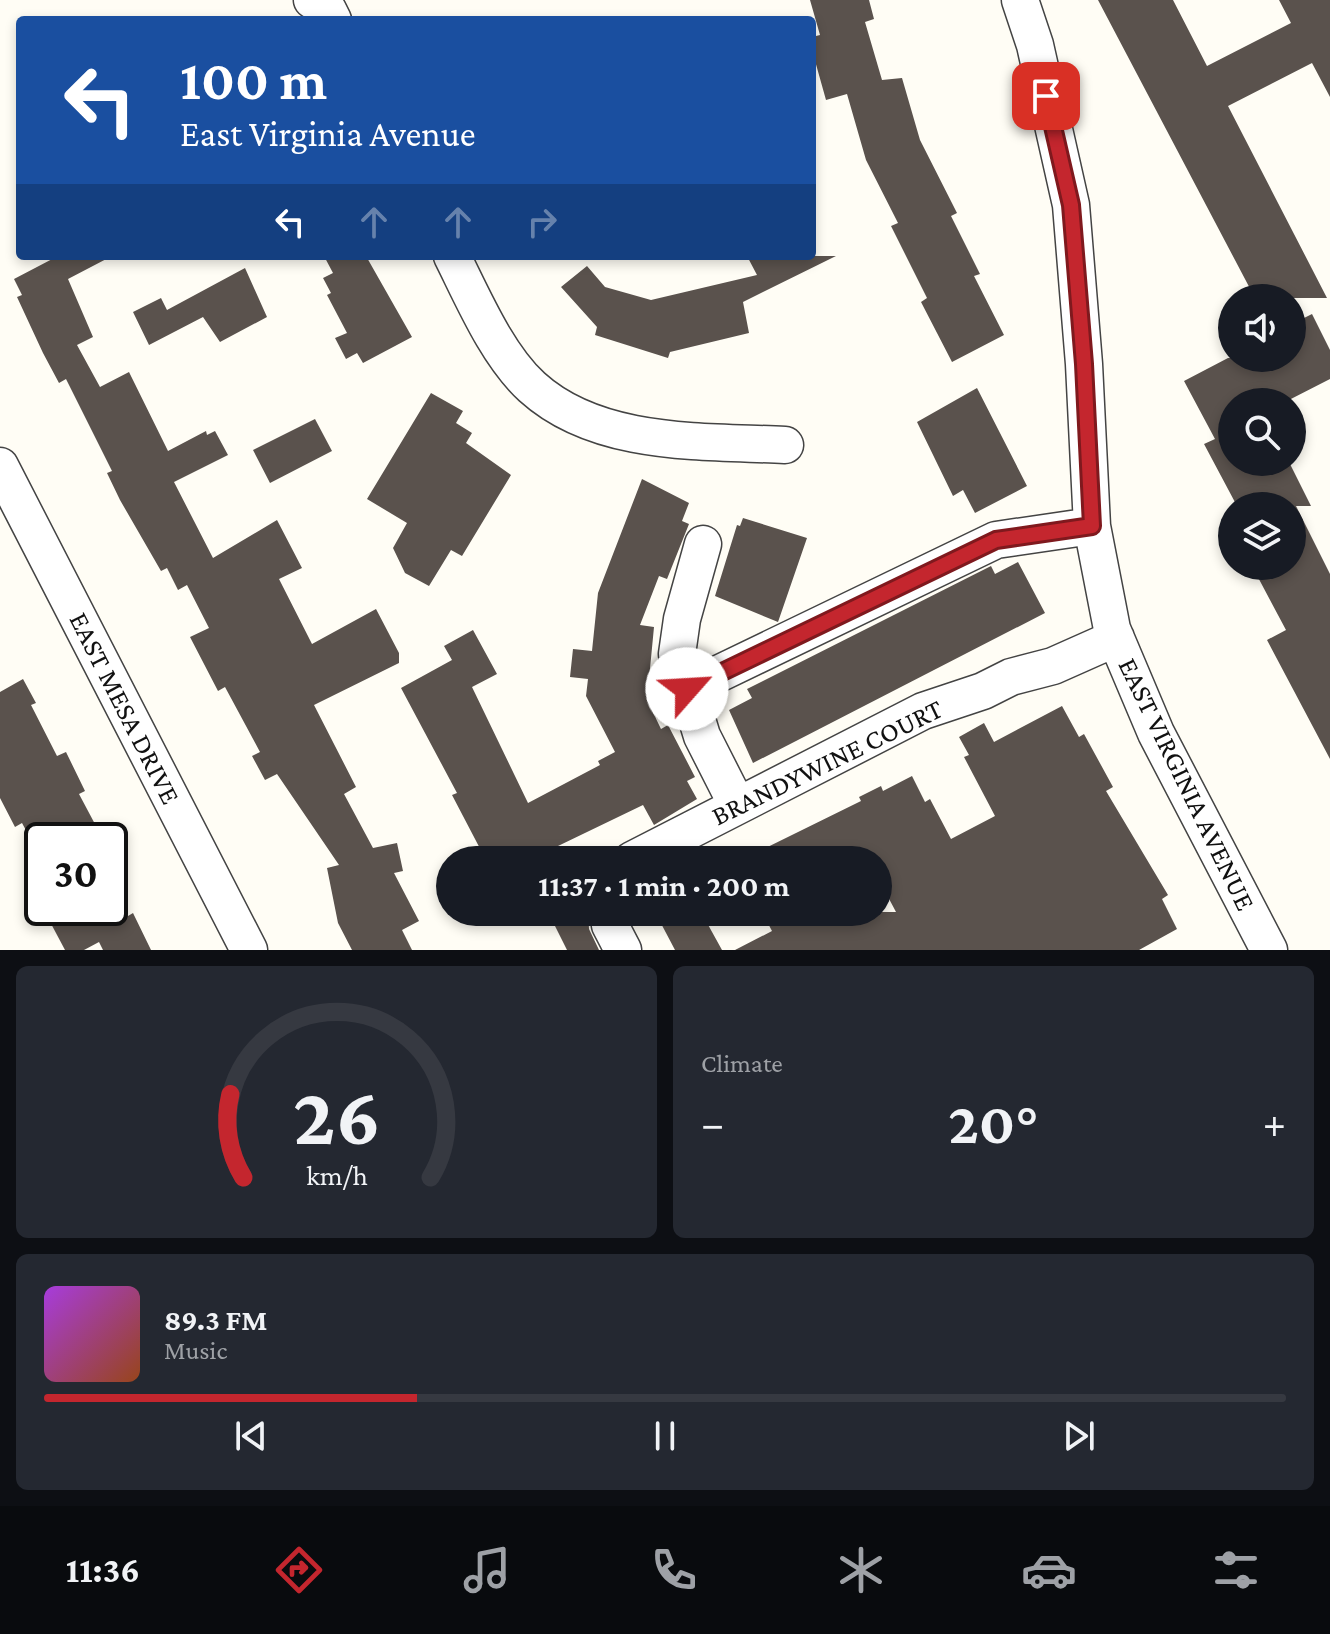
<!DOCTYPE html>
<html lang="en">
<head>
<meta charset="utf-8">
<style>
  :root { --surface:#171b24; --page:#242831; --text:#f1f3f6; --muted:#9ea1a6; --line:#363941; --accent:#c4262e }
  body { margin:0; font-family:"Crimson Pro",serif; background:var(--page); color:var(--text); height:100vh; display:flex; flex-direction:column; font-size:30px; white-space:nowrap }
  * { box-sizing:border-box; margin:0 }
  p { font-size:26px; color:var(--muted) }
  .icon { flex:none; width:44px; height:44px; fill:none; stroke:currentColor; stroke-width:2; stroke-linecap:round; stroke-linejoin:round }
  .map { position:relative; height:950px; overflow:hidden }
  .side { display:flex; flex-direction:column; gap:16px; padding:16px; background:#0d0f14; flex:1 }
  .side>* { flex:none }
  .hud { position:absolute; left:16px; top:16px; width:800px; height:244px; border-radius:8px; box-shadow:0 4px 12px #0003; background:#1a4fa0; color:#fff; overflow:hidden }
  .tools { position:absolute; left:1218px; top:284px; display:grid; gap:16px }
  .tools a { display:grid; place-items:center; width:88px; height:88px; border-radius:50%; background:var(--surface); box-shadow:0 4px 12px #0003; font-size:40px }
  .speed { position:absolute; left:24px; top:822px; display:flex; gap:16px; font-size:40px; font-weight:700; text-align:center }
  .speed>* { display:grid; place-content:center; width:104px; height:104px; border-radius:50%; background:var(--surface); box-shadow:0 4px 12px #0003; line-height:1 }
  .speed .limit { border:4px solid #111; border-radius:12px; background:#fff; color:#111 }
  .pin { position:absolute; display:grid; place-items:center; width:68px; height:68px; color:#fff; margin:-34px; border-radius:16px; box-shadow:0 4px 12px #0006 }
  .me { position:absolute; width:88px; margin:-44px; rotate:64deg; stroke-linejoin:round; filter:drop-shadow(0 0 6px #0008) }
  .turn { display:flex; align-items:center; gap:28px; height:168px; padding:0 32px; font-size:36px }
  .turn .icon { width:104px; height:104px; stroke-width:2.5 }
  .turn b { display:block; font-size:56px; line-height:68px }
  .lanes { display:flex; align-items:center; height:76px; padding:0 32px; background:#0003; justify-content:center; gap:40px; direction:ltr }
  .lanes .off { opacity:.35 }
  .big { font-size:60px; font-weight:700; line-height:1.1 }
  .side .card { flex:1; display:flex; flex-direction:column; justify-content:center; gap:12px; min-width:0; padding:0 28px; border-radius:12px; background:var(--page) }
  .side .dial { align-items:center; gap:0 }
  .dial svg { height:208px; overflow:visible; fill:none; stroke:var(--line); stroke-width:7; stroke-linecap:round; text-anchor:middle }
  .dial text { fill:var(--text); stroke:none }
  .song { display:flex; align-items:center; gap:24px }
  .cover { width:96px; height:96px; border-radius:12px; background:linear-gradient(135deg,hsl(280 70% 55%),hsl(20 70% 35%)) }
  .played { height:8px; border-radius:4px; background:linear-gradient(90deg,var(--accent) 30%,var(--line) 30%) }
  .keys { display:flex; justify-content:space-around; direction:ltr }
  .heat { display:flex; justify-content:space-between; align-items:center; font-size:44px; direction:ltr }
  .side .tiles { flex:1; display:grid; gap:16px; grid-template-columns:1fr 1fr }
  .card:last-child { grid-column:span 2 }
  .trip { position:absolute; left:436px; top:846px; width:456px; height:80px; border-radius:40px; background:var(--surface); box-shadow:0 4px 12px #0003; font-weight:700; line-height:80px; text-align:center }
  .tab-bar { display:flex; height:128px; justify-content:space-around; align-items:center; background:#090b0e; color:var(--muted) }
  .tab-bar .icon { width:56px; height:56px }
  .tab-bar .on { color:var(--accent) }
  .tab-bar b { font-size:36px; color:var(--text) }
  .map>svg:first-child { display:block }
</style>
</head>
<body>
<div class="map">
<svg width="1330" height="950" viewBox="0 0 1330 950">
  <rect width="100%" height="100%" fill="#fffdf5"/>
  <path fill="#5a524d" d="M 810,0 L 869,0 L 874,19 L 865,22 L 882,80 L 902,78 L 920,140 L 957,213 L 951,216 L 980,274 L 974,276 L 1004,335 L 952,362 L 921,302 L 927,298 L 891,226 L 898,223 L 866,160 L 847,94 L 826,100 L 812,50 L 812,37 L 820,35 Z
    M 1098,0 L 1173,0 L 1207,66 L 1291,23 L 1279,0 L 1330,0 L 1330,97 L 1312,63 L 1228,106 L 1327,298 L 1255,298 Z
    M 58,256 L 112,256 L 68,279 L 93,337 L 77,345 L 100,387 L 129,372 L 168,451 L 206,431 L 207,435 L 215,431 L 228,455 L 174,482 L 213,558 L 277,520 L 302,568 L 279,579 L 312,644 L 376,609 L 399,653 L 399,663 L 314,705 L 356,787 L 344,794 L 373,848 L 397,843 L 403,871 L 394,873 L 419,921 L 402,930 L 412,950 L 352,950 L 338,923 L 327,868 L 339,865 L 277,774 L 265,780 L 252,756 L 260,752 L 225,687 L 218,691 L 190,637 L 209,628 L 187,585 L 178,590 L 167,568 L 161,571 L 120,500 L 107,473 L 112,471 L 66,379 L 59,383 L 43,353 L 17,297 L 22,295 L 14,279 Z
    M 324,256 L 366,256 L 412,337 L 363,363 L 357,353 L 346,359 L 335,338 L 347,333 L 327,295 L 331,293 L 323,278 L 333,273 Z
    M 747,256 L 836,256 L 743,302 L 749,333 L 670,352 L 668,358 L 595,335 L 597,327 L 561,287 L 587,266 L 605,287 L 651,300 L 757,275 Z
    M 245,268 L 267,317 L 220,342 L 203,317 L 149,345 L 133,312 L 161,298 L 167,310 Z
    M 1312,314 L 1330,350 L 1330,379 L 1285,402 L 1232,402 L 1232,462 L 1289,462 L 1311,506 L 1296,506 L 1330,574 L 1330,759 L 1267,640 L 1286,630 L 1252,566 L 1292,566 L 1292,506 L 1237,506 L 1204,444 L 1215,439 L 1184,381 L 1228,358 L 1292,358 L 1292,324 Z
    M 977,388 L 1027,486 L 975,513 L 963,490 L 953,496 L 917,422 Z
    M 431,393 L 463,411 L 456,423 L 472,433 L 466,443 L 511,475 L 462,556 L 451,550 L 429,586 L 405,573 L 393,548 L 407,523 L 367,499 Z
    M 315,419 L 332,451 L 270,483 L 253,450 Z
    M 642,479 L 689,503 L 682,521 L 689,524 L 667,579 L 659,576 L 640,625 L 654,627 L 647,700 L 661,729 L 668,725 L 695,777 L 687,781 L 697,799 L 654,825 L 643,805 L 529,860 L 486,860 L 452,795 L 457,793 L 401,688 L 452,660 L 444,646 L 473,630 L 497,674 L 472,687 L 528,803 L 600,765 L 598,761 L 615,752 L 586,696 L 588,679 L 570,677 L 573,649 L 592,651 L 598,593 Z
    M 743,518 L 807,538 L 778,622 L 715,596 L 737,525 L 740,526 Z
    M 1018,562 L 1045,613 L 753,763 L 729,710 L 752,698 L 747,689 L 991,566 L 995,574 Z
    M 23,679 L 36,703 L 31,705 L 57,756 L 66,752 L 85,791 L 79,794 L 96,826 L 68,840 L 39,840 L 34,830 L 28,834 L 22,823 L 15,827 L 0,798 L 0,692 Z
    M 1062,706 L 1079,737 L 1084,734 L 1113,787 L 1106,791 L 1168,895 L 1162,899 L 1177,929 L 1139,950 L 735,950 L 772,931 L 762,912 L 896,912 L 878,878 L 878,860 L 741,860 L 861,801 L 859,797 L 881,786 L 883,791 L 912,776 L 925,802 L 930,799 L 951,839 L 995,816 L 964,757 L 969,755 L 959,737 L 984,723 L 994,742 Z
    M 67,908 L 124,908 L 128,916 L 133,913 L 151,950 L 103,950 L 99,942 L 84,950 L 65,950 L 48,918 Z
    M 548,912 L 588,912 L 589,929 L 599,950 L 567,950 Z
    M 655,912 L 701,912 L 722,950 L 675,950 Z"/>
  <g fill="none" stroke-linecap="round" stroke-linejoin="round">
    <g stroke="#444" stroke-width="39">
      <path id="street" d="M 312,0 L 328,10 L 333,20
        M 1020,0 L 1035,45 L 1071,205 L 1084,364 L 1092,526 L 1112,629 L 1156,733 L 1269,950
        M 452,256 C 473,298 497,355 532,387 C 598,447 703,441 785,445
        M 0,466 L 249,950
        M 703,544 L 682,619 L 677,654 L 702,736 L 737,805
        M 687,689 L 996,540 L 1092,526
        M 632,860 L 923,711 L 983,691 L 1011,677 L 1053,666 L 1116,638
        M 608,912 L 610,925 L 623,950"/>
    </g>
    <use href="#street" stroke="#fff" stroke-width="36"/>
  </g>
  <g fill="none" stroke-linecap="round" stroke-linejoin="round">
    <g stroke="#7f191e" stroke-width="20">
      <path id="route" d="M 687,689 L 996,540 L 1092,526 L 1084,364 L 1071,205 L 1046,96"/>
    </g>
    <use href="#route" stroke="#c4262e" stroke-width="14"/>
  </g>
  <g text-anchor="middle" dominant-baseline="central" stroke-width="8" stroke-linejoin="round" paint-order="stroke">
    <g font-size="28" fill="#111" stroke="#fff">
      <text transform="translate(125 708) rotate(63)">EAST MESA DRIVE</text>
      <text transform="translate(827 762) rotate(-26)">BRANDYWINE COURT</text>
      <text transform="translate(1187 784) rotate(64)">EAST VIRGINIA AVENUE</text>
    </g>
  </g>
</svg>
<div class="tools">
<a><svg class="icon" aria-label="sound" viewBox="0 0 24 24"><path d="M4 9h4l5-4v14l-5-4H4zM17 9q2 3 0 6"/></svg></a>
<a><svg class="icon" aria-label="search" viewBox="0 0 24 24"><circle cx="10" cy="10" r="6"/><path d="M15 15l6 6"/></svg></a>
<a><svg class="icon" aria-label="layers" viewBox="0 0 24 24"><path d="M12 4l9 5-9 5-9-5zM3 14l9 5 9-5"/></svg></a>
</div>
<div class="speed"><div class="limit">30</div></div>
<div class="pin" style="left:1046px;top:96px;background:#d93025"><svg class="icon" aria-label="arrive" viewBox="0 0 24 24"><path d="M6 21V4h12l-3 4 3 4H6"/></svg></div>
<svg class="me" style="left:687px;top:689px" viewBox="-20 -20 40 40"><circle r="19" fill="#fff"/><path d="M0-13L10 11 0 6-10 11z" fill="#c4262e"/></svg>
<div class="trip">11:37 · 1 min · 200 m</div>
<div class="hud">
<div class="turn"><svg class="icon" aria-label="left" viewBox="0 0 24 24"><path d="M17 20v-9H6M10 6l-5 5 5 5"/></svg><div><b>100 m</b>East Virginia Avenue</div></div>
<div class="lanes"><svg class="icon" aria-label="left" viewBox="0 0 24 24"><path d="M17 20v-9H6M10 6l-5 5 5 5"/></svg><svg class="icon off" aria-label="ahead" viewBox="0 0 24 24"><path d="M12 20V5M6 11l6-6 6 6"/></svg><svg class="icon off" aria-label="ahead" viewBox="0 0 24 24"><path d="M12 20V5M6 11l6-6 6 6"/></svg><svg class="icon off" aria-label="right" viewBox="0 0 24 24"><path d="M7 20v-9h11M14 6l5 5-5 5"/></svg></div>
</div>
</div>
<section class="side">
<div class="tiles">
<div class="card dial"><svg viewBox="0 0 100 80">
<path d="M14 69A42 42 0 1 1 86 69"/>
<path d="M14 69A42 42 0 0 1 9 37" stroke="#c4262e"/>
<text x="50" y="56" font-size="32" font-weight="700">26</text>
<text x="50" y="72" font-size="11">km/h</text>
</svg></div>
<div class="card"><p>Climate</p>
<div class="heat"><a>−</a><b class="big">20°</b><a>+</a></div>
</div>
<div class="card">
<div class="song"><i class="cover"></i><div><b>89.3 FM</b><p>Music</p></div></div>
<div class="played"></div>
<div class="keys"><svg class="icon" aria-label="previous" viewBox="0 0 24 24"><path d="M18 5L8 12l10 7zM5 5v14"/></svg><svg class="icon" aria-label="pause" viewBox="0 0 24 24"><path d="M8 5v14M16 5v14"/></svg><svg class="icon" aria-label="next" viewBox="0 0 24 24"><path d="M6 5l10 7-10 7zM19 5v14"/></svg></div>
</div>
</div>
</section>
<nav class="tab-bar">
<b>11:36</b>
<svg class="icon on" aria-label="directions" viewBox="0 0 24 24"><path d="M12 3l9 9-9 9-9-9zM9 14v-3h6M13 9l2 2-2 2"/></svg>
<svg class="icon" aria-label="music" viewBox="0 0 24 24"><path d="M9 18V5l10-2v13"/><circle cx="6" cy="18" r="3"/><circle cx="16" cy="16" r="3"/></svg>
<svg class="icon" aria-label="phone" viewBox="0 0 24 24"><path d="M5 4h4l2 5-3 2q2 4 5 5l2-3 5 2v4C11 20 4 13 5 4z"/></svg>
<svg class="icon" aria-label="climate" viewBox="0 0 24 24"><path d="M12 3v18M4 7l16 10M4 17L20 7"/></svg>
<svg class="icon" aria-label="car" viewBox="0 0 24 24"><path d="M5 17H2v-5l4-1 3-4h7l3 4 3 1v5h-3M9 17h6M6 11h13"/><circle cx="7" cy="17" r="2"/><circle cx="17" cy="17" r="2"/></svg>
<svg class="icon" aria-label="filters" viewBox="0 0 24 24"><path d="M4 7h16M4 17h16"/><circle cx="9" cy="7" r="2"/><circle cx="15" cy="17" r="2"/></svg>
</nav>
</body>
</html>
